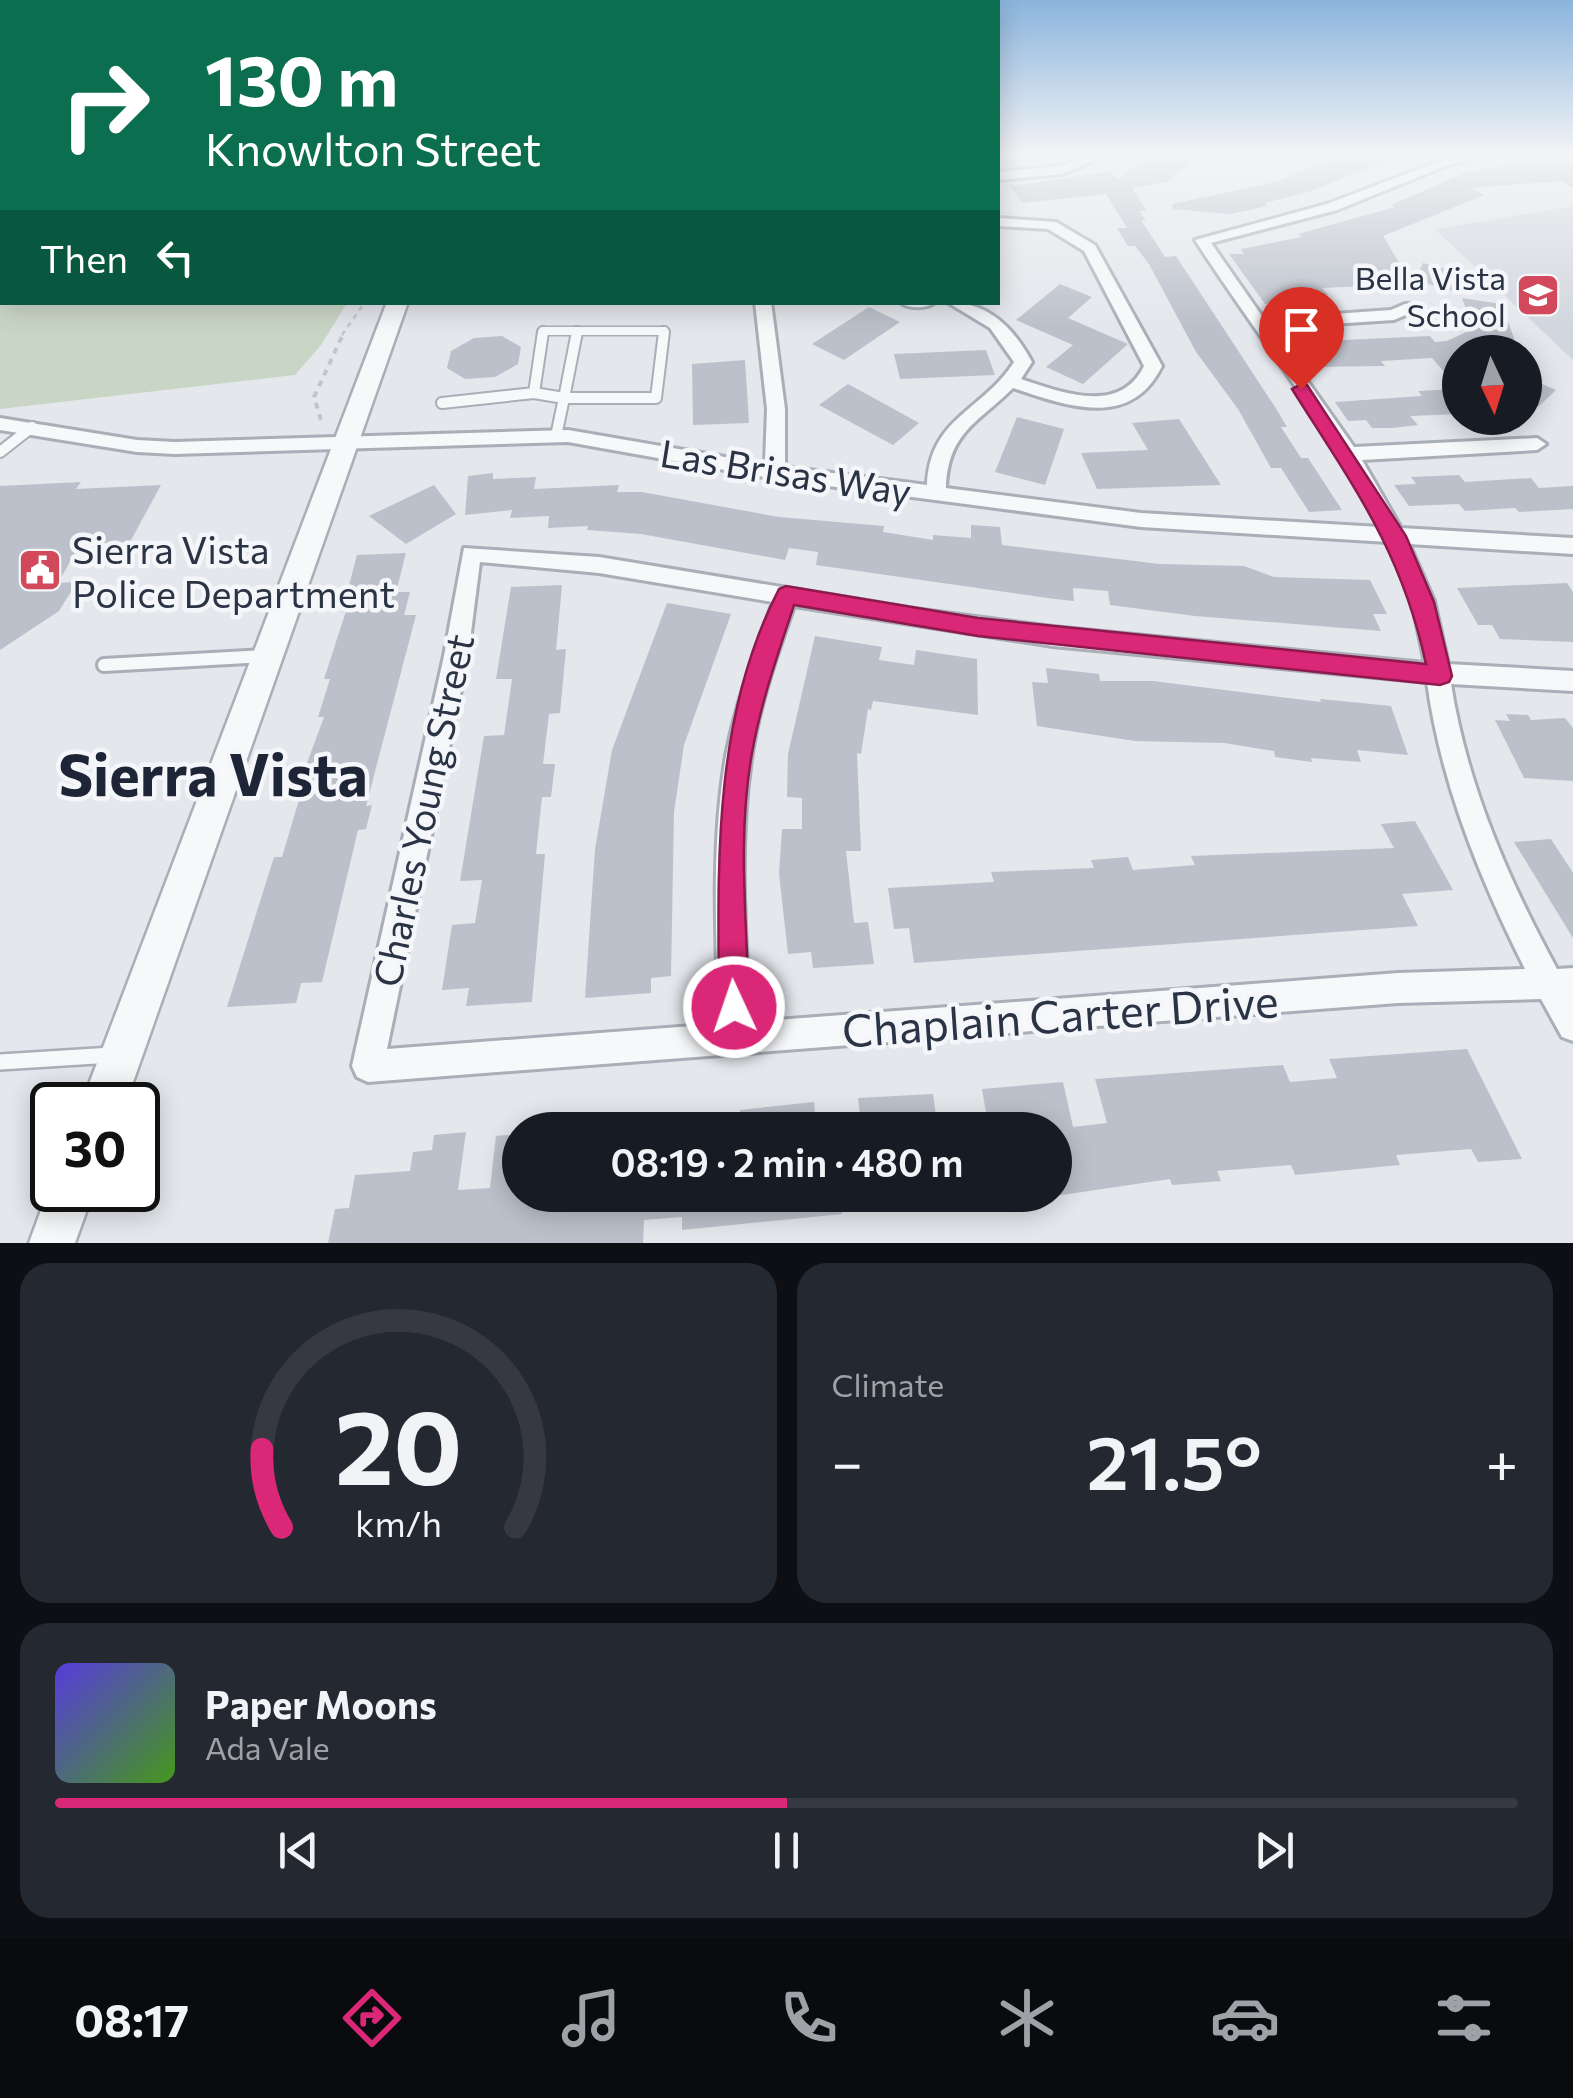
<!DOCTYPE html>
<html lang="en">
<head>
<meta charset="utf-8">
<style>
  :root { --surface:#171b24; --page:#242831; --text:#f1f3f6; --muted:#9ea1a6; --line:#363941; --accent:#db2777 }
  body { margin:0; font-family:Commissioner,sans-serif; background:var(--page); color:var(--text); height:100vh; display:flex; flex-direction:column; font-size:38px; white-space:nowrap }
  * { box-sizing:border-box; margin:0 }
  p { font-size:32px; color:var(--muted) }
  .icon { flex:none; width:55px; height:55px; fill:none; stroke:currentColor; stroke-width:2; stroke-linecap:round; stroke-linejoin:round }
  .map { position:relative; height:1243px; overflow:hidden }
  .panel { display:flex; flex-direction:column; gap:20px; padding:20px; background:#0d0f14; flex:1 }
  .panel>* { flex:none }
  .hud { position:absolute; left:0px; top:0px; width:1000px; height:305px; box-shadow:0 5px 25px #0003; background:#0b6e4f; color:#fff; overflow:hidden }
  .needle { width:65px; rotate:176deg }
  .controls { position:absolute; left:1442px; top:335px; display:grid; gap:20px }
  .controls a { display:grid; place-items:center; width:100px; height:100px; border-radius:50%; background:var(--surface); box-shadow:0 5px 25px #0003; font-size:50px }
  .speed { position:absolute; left:30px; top:1082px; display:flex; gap:20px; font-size:50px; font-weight:700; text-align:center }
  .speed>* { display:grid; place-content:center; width:130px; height:130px; border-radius:50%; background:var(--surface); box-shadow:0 5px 25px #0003; line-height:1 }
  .speed .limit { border:5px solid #111; border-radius:15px; background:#fff; color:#111 }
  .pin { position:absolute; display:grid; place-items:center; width:85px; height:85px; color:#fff; margin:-102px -42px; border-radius:50% 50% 50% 0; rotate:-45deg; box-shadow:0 0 10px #0007 }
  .pin .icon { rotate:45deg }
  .me { position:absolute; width:110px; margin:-55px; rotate:357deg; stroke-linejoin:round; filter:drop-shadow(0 0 8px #0008) }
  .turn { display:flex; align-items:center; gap:35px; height:210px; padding:0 40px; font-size:45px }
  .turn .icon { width:130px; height:130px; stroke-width:2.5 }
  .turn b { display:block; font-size:70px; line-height:85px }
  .then { display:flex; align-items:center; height:95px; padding:0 40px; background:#0003; gap:20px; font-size:38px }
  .big { font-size:75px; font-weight:600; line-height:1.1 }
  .panel .widget { flex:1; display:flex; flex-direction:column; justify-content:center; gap:15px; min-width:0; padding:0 35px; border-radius:30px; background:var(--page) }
  .panel .dial { align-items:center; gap:0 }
  .dial svg { height:260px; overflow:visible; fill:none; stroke:var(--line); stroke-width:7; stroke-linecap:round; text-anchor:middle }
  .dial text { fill:var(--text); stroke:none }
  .song { display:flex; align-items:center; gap:30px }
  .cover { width:120px; height:120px; border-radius:15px; background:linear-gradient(135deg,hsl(250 70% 55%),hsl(100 70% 35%)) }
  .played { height:10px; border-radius:5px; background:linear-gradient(90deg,var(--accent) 50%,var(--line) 50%) }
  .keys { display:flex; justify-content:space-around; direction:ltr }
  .heat { display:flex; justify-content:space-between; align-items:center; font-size:55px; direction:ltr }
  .panel .tiles { flex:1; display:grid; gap:20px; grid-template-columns:1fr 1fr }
  .widget:last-child { grid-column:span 2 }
  .trip { position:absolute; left:502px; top:1112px; width:570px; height:100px; border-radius:50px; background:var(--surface); box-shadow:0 5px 25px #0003; font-weight:600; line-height:100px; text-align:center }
  .tabs { display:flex; height:160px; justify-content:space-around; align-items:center; background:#090b0e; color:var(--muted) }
  .tabs .icon { width:70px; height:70px }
  .tabs .active { color:var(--accent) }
  .tabs b { font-size:45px; color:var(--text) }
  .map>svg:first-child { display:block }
</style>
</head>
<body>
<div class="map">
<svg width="1573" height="1243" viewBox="0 0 1573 1243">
  <rect width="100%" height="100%" fill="#e4e7ec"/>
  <path fill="#d2d6de" d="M 1573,206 L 1573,360 L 1435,229 Z"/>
  <path fill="#c9d6c5" d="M 0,153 L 2,302 L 347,303 L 321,345 L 295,375 L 0,409 Z"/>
  <path fill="#bbc0ca" d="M 1144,153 L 1184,153 L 1188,164 L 1167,182 L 1132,188 L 1147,211 L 1139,211 L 1146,220 L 1141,220 L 1165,257 L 1176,256 L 1275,407 L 1287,427 L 1281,427 L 1301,458 L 1308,458 L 1342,510 L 1309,512 L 1281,468 L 1271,468 L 1238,409 L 1196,352 L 1149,264 L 1135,246 L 1128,246 L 1117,228 L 1127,228 L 1106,194 L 1022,203 L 1010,186 L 1108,172 L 1119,179 L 1145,158 Z
    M 1349,153 L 1401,155 L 1309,192 L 1265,203 L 1268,206 L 1231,214 L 1173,209 L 1172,204 L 1275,182 Z
    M 1573,162 L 1573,188 L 1562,181 L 1470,188 L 1484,195 L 1383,236 L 1409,279 L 1358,276 L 1367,286 L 1322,288 L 1328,295 L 1315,295 L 1320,302 L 1265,304 L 1229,254 L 1244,254 L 1241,249 L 1302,237 L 1298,234 L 1395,207 L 1391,205 L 1462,174 L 1502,166 Z
    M 1423,263 L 1460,273 L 1453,291 L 1415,280 Z
    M 1060,284 L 1092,297 L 1068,318 L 1128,344 L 1083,384 L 1046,367 L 1073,345 L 1016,320 Z
    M 1462,298 L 1501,304 L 1517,346 L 1504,352 L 1460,352 L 1460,414 L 1410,416 L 1418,425 L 1392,428 L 1372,428 L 1366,420 L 1348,421 L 1335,402 L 1422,396 L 1418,391 L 1459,389 L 1432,358 L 1381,361 L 1385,366 L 1308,367 L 1294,347 L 1308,347 L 1304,341 L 1323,341 L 1430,336 L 1435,342 L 1447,341 L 1473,329 Z
    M 869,307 L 900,322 L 844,360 L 812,344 Z
    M 502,336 L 521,347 L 518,364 L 495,377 L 465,379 L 447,368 L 451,351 L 474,338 Z
    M 986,350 L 995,375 L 900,379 L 894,354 Z
    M 745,360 L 749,423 L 693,425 L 692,364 Z
    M 1537,382 L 1556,390 L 1538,407 L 1525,401 L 1525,393 Z
    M 848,384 L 881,402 L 919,423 L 893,445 L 819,405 Z
    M 1017,417 L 1064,429 L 1045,485 L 995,472 Z
    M 1179,419 L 1221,485 L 1097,489 L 1081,453 L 1148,450 L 1132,423 Z
    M 493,473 L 493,479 L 536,477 L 534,489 L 619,485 L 617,492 L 642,492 L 779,517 L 884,526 L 883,532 L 933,540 L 933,535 L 971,538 L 971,525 L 1000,527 L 1002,545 L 1160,564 L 1244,566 L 1274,577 L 1370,580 L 1387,614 L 1373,614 L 1381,631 L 1195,616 L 1110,605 L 1108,591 L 1073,588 L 1074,601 L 1055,599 L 816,565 L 818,552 L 789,548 L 785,560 L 641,534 L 587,530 L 588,526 L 548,528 L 549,516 L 510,518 L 512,510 L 465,515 L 468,476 Z
    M 1459,475 L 1465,482 L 1531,478 L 1539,488 L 1573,486 L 1573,509 L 1519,512 L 1515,508 L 1465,511 L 1459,504 L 1409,506 L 1394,485 L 1416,484 L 1411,477 Z
    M 81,482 L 76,489 L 161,485 L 130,542 L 80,544 L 58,583 L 77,582 L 59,611 L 0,650 L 0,486 Z
    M 434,485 L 456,514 L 406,544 L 369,516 Z
    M 406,553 L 396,592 L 410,592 L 404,615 L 416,615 L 366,806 L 372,805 L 366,829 L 358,830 L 322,982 L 301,983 L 296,1003 L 227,1007 L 274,857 L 282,857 L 299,800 L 293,801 L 324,717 L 318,717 L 330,679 L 324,679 L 346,611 L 342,612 L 357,555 Z
    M 1567,583 L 1573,592 L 1573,642 L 1500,639 L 1492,625 L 1478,625 L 1457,588 Z
    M 562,585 L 556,650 L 566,649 L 560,713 L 549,714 L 543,764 L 555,764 L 551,797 L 542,797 L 536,854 L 545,854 L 532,1002 L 466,1006 L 469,988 L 442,990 L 452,925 L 475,923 L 482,880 L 460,881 L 484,736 L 504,735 L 512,679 L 496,679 L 511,587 Z
    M 667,603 L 731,614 L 684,745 L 674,812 L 671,976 L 651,978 L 651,993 L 585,998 L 595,849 L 612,750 Z
    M 815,636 L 882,647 L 879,660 L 914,665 L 916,650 L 977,659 L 978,715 L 873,701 L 871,710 L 868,709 L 861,754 L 857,753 L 861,851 L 846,851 L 854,923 L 868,922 L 874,964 L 813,968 L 811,952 L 788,954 L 779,873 L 782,829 L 802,829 L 802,798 L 787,797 L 788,754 Z
    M 1046,668 L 1099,674 L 1100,681 L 1153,681 L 1321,702 L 1320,699 L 1391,706 L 1408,755 L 1357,750 L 1361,762 L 1311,758 L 1312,762 L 1275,757 L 1274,751 L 1224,743 L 1135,741 L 1037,726 L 1032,682 L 1048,683 Z
    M 1506,714 L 1528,715 L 1531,720 L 1565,718 L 1573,728 L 1573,781 L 1524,778 L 1495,720 L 1510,721 Z
    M 1415,821 L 1453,890 L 1402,894 L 1418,926 L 914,963 L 909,928 L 894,929 L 888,888 L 994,882 L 991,872 L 1094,868 L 1091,860 L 1128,857 L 1133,870 L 1195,865 L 1191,856 L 1394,848 L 1381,824 Z
    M 1551,839 L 1573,873 L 1573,938 L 1514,842 Z
    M 1467,1049 L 1522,1159 L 1478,1162 L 1471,1149 L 1396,1155 L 1400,1165 L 1295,1175 L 1291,1165 L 1217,1171 L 1221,1181 L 1172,1185 L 1170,1179 L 1055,1196 L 1055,1130 L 989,1130 L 982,1089 L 1063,1082 L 1073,1127 L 1107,1123 L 1095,1079 L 1283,1065 L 1290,1082 L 1337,1078 L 1329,1059 Z
    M 933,1094 L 938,1130 L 862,1130 L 858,1098 Z
    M 814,1102 L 816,1130 L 741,1130 L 740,1110 Z
    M 466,1132 L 458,1190 L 490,1188 L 496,1136 L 520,1134 L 517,1195 L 840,1195 L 842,1214 L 682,1230 L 682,1217 L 644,1220 L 643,1243 L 328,1243 L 335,1209 L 349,1208 L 355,1175 L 410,1171 L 413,1152 L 432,1150 L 434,1135 Z"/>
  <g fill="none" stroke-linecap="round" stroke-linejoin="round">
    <g stroke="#a9aeb7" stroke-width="11">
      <path id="service-far3" d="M 542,335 L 543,331 L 577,331
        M 576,335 L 577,331 L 664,331 L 664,335"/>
    </g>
    <g stroke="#a9aeb7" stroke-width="14">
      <path id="service-far2" d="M 534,393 L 543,332
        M 564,398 L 656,398 L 664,332
        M 564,398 L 577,332
        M 442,403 L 534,393 L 564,398
        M 556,436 L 564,398
        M 0,452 L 32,427"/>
    </g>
    <g stroke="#a9aeb7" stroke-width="18">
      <path id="service-far1" d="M 104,665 L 264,656"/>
    </g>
    <g stroke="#a9aeb7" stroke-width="20">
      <path id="service" d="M 0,1062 L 112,1055"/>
    </g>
    <g stroke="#a9aeb7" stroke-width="6">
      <path id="minor" d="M 1094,153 L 1111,153 L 1063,174 L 998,180 L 998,172 L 1061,166 Z
        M 1461,153 L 1488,153 L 1443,167 L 1337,210 L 1211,243 L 1264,319 L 1391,310 L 1405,304 L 1417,304 L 1417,310 L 1394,320 L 1270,328 L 1354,447 L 1537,438 L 1546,444 L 1537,450 L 1362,460 L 1401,528 L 1573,538 L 1573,554 L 1409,544 L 1434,601 L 1448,664 L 1573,671 L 1573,691 L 1451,684 C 1467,785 1508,879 1557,969 L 1573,968 L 1573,1041 L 1562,1037 L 1541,999 L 1398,1003 L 368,1082 L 357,1077 L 352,1066 L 444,656 L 464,548 L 599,557 L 915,609 L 1053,627 L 1425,663 L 1412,601 L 1388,542 L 1141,527 L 775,479 L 568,442 L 175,454 L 137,452 L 0,430 L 0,418 L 137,440 L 175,442 L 568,430 L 765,464 L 767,409 L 755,302 L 771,302 L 785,409 L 785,467 L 927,485 C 930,417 983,411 1014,362 L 990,328 L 947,302 C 988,302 1013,327 1032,362 L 1021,379 C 1063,393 1120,415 1144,366 L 1084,251 L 1048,229 L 998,226 L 998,218 L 1056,222 L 1095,245 L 1162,366 C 1131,430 1067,406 1013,388 C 978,423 948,432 946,488 L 1141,513 L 1380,527 C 1329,424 1257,336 1195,240 L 1327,204 ZM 480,562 L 599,573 L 773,602 C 755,652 736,703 726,756 C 711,844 716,935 719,1024 L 387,1049 L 468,656 ZM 794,606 L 1053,646 L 1427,682 C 1441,784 1480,879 1525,969 L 1398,973 L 750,1022 C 745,933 738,842 752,753 C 760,702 777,654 794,606 Z
        M 900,302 L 935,302 C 927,309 908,309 900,302 Z"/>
    </g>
    <g stroke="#a9aeb7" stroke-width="5">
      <path id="tertiary" d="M 387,302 L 408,302 L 125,1105 L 81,1105 Z
        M 52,1180 L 52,1190 L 94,1190 L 75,1243 L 29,1243 Z"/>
    </g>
    <path stroke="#c2c5cb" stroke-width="2.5" stroke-dasharray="5 5" stroke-linecap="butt" d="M 342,335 L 365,302"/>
    <path stroke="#c2c5cb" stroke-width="4" stroke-dasharray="6 6" stroke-linecap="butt" d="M 321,420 L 314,397 L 344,332"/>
    <use href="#service-far3" stroke="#f7f8fa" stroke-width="8"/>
    <use href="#service-far2" stroke="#f7f8fa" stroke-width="10"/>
    <use href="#service-far1" stroke="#f7f8fa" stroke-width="12"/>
    <use href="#service" stroke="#f7f8fa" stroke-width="15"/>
    <use href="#minor" fill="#f7f8fa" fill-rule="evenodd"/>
    <use href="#tertiary" fill="#f7f8fa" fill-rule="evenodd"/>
  </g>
  <linearGradient id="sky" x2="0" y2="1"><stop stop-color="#8bb4dd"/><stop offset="0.47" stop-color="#f3f4f6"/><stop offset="1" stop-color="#f3f4f6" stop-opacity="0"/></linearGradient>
  <rect width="1573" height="327" fill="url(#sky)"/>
  <path fill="#db2777" stroke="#8e194d" stroke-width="2.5" d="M 1301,384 L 1307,385 L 1406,536 L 1434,602 L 1452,676 L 1449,682 L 1440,685 L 978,636 L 794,605 C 778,654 761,702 752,753 C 737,836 747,923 749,1007 L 745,1018 L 734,1022 L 723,1018 L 719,1007 C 718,866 712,719 779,589 L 786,586 L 978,618 L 1426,664 C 1401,549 1353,486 1292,389 Z"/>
  <defs>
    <g id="school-square" transform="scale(2.25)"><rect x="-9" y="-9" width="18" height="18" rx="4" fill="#d1495b" stroke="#f4f6f9"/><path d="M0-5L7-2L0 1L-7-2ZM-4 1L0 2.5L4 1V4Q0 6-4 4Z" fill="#fff"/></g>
    <g id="civic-square" transform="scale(2.25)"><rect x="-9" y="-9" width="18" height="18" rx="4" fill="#d1495b" stroke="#f4f6f9"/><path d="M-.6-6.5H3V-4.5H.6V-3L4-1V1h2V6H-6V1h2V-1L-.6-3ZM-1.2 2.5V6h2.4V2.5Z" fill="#fff"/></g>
  </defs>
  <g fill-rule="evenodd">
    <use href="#school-square" x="1538" y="295"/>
    <use href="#civic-square" x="40" y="570"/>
  </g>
  <g text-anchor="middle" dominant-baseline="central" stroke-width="9" stroke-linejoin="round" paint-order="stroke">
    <g font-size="32" fill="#2b3445" stroke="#f4f6f9" text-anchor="end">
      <text x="1506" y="277">Bella Vista<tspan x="1506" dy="37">School</tspan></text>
    </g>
    <g font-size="38" fill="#2b3445" stroke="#f4f6f9">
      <text transform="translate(786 471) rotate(9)">Las Brisas Way</text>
      <text transform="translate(422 810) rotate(-78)">Charles Young Street</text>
    </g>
    <g font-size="38" fill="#2b3445" stroke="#f4f6f9" text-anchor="start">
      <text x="72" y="548">Sierra Vista<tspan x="72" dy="44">Police Department</tspan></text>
    </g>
    <g font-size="45" fill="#2b3445" stroke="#f4f6f9">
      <text transform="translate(1060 1014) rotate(-4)">Chaplain Carter Drive</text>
    </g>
    <g font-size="58" font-weight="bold" fill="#1d2536" stroke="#f4f6f9">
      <text x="213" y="772">Sierra Vista</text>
    </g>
  </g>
</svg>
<div class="controls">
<a><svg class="needle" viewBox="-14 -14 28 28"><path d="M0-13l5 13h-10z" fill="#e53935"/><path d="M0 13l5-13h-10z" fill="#9ea1a6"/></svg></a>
</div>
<div class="speed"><div class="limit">30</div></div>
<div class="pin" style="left:1301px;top:389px;background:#d93025"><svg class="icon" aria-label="arrive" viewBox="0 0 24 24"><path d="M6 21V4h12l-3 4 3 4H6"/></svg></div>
<svg class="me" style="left:734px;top:1007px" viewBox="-20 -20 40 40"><circle r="17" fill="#db2777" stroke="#fff" stroke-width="3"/><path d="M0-11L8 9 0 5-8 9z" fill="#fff"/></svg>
<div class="trip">08:19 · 2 min · 480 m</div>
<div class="hud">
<div class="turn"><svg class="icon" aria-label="right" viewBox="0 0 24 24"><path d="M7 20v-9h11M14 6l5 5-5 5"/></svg><div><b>130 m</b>Knowlton Street</div></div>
<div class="then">Then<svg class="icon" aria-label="left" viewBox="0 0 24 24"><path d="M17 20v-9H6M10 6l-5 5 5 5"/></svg></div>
</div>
</div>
<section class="panel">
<div class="tiles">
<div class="widget dial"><svg viewBox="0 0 100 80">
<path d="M14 69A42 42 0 1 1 86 69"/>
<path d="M14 69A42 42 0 0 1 8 45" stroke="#db2777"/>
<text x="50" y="56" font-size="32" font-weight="700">20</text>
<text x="50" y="72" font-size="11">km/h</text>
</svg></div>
<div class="widget"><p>Climate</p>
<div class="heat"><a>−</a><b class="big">21.5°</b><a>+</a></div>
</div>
<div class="widget">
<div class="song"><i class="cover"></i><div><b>Paper Moons</b><p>Ada Vale</p></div></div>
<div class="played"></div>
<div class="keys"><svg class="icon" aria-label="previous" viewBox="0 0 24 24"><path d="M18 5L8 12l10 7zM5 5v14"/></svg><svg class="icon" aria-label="pause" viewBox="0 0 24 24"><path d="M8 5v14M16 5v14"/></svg><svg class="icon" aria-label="next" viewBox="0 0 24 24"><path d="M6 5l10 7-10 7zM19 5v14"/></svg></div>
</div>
</div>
</section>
<nav class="tabs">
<b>08:17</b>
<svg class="icon active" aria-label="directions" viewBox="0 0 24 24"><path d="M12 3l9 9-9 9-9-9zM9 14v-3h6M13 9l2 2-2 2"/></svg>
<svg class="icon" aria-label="music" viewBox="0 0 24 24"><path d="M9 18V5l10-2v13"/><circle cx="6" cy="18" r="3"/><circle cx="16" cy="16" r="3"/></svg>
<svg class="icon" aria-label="phone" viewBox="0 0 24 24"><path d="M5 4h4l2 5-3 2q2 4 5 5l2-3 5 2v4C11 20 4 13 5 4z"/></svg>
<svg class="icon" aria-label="climate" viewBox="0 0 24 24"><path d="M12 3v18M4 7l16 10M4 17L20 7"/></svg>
<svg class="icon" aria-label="car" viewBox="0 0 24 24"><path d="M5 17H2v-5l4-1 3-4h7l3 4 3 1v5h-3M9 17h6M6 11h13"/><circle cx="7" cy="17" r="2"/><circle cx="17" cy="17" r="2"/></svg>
<svg class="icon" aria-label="filters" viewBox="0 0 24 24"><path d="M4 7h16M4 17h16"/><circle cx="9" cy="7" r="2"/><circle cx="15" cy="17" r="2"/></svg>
</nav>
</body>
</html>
